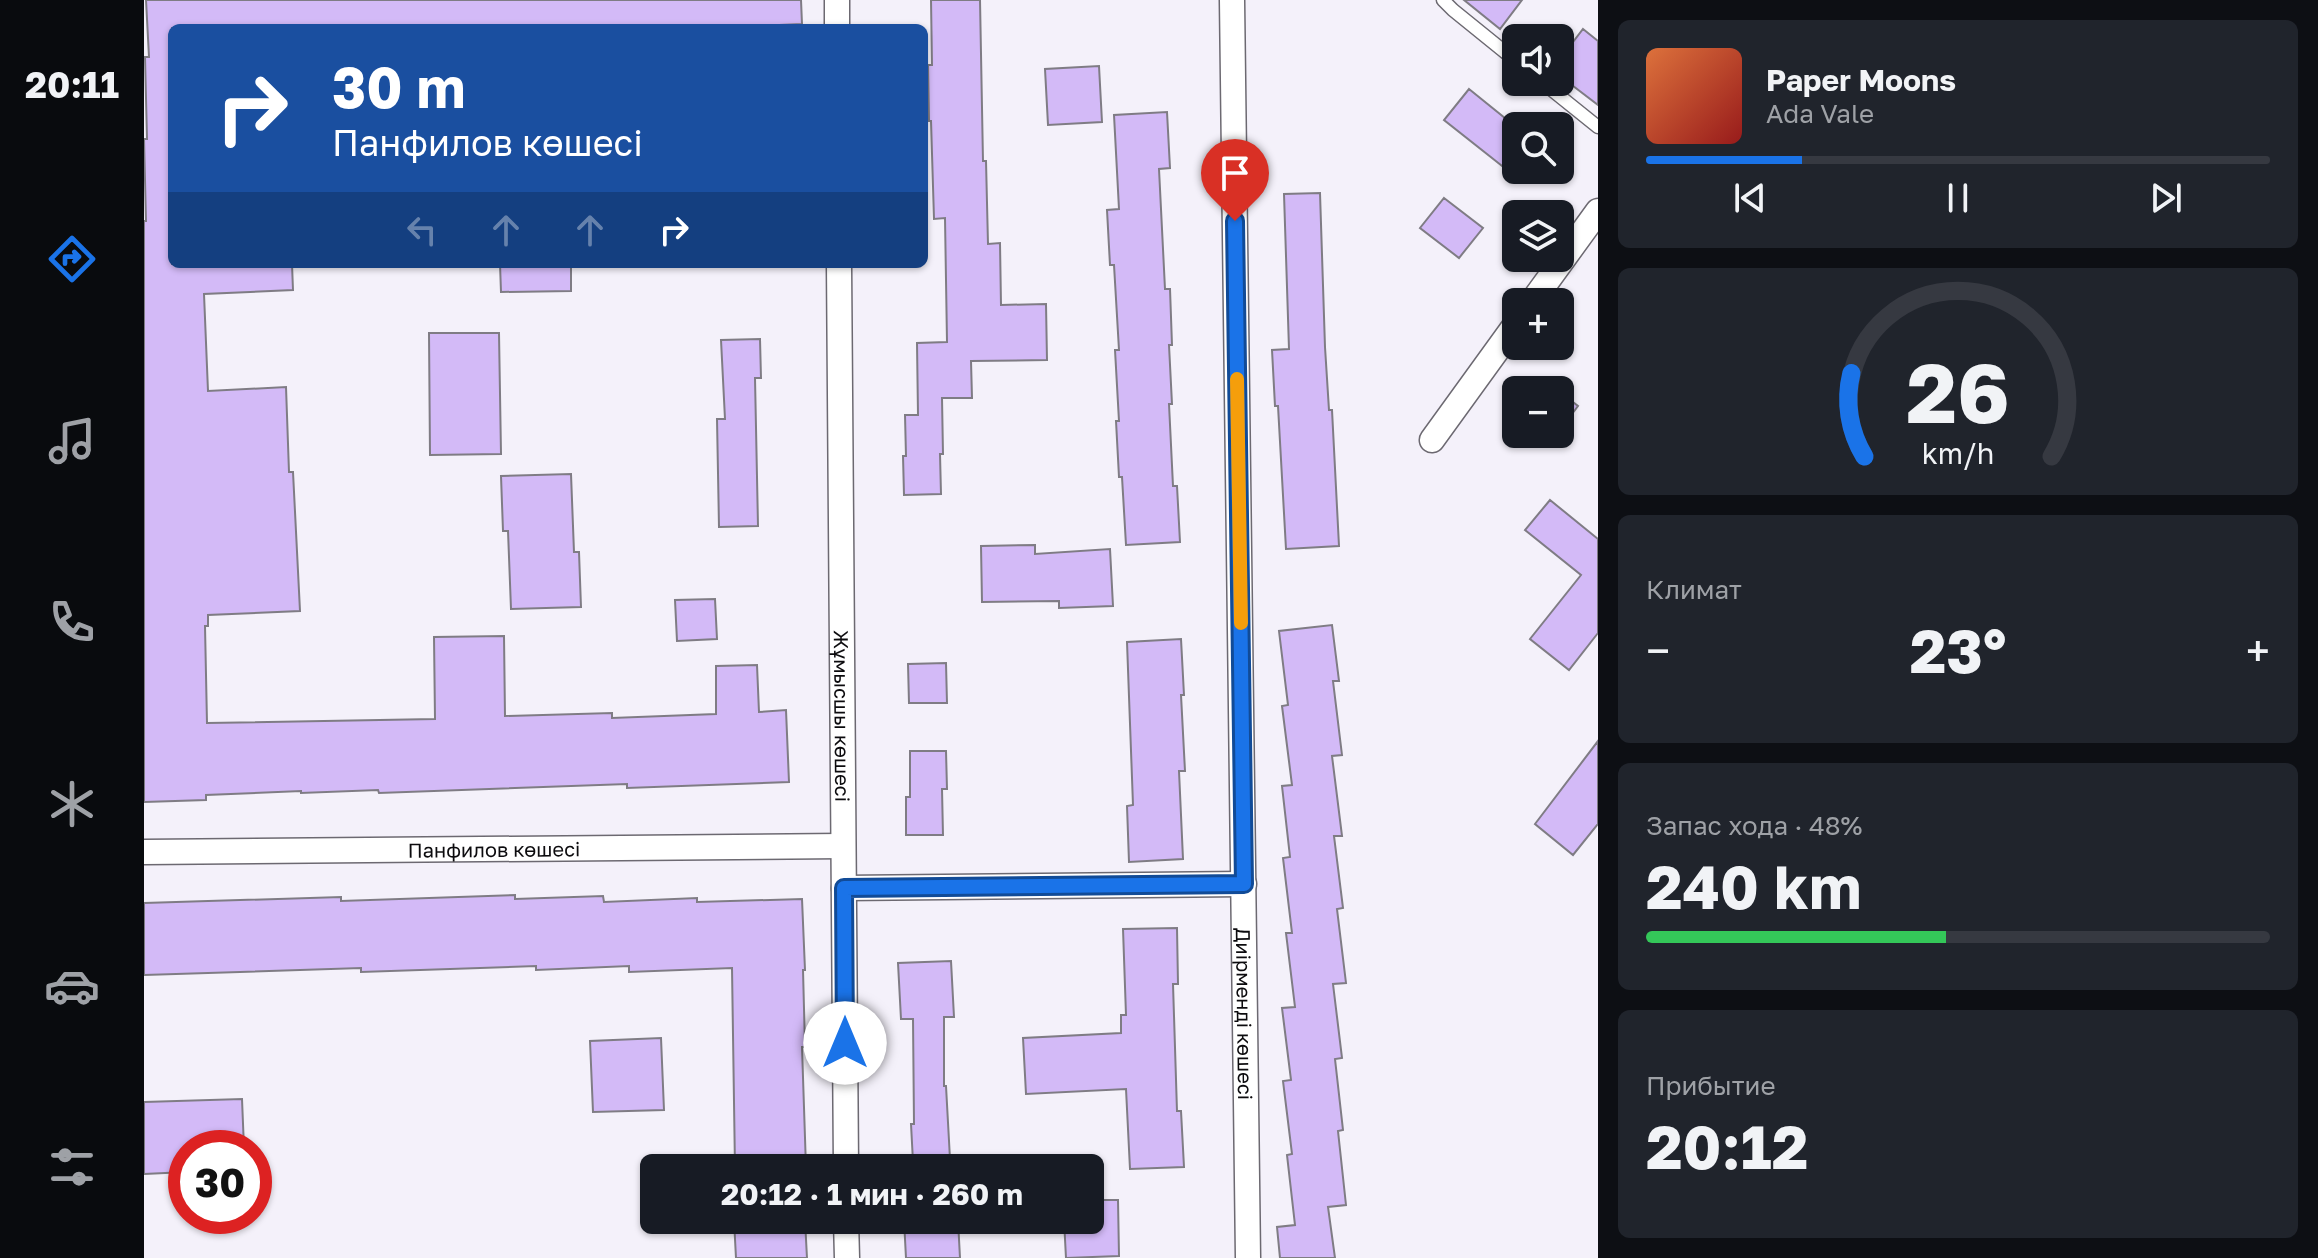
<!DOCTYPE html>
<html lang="ru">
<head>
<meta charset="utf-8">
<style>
  :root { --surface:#171b24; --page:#20242c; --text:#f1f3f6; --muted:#9ea1a6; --line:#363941; --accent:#1a73e8 }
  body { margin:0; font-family:"Golos Text",sans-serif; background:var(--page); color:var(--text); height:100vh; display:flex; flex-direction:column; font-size:30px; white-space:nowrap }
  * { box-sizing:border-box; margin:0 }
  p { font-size:26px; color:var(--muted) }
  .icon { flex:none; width:44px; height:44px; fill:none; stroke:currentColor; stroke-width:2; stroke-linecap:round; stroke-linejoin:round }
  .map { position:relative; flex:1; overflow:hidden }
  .side { display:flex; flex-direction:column; gap:20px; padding:20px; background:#0d0f14; width:720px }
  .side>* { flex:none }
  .banner { position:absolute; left:24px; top:24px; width:760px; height:244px; border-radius:12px; box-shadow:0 2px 6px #0004; background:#1a4fa0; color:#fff; overflow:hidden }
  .controls { position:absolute; left:1358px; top:24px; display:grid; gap:16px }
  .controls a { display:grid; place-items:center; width:72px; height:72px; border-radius:12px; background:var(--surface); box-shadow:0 2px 6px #0004; font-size:40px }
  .speed { position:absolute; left:24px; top:1130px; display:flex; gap:16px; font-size:40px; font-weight:700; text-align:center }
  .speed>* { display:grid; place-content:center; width:104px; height:104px; border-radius:50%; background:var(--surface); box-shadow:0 2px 6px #0004; line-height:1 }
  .speed .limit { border:12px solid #d22; background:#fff; color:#111 }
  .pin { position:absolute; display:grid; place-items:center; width:68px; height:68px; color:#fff; margin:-82px -34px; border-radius:50% 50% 50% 0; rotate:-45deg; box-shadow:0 0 8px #0007 }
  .pin .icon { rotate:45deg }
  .me { position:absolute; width:88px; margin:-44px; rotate:0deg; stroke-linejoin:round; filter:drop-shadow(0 0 6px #0008) }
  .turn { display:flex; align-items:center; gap:28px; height:168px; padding:0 32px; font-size:36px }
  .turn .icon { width:104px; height:104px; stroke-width:2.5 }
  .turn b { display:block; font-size:56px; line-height:68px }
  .lanes { display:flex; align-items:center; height:76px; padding:0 32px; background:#0003; justify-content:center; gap:40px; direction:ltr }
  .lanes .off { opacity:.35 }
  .big { font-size:60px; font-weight:700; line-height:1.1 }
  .side .tile { flex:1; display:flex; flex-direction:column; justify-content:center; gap:12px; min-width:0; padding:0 28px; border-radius:12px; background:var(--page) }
  .side .dial { align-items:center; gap:0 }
  .dial svg { height:208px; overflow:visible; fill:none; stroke:var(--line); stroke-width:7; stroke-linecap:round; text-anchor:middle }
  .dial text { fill:var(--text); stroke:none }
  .song { display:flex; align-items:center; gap:24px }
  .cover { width:96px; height:96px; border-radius:12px; background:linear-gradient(135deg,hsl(20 70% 55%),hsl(0 70% 35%)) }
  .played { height:8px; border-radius:4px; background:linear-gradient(90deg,var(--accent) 25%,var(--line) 25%) }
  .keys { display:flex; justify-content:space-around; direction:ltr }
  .heat { display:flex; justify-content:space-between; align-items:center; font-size:44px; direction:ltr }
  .charge { height:12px; border-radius:6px; background:linear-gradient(90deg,#34c759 48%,var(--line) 0) }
  .trip { position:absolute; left:496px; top:1154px; width:464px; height:80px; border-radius:12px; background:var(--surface); box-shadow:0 2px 6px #0004; font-weight:700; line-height:80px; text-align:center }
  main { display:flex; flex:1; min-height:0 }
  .dock { display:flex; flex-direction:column; width:144px; justify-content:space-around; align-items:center; background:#090b0e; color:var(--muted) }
  .dock .icon { width:56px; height:56px }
  .dock .selected { color:var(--accent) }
  .dock b { font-size:36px; color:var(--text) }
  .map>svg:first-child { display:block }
</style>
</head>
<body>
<main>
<nav class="dock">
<b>20:11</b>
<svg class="icon selected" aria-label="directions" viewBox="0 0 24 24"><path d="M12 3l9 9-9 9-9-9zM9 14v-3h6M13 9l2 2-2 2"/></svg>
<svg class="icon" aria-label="music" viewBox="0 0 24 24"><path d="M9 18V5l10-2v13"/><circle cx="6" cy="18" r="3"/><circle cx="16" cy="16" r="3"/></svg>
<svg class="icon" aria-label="phone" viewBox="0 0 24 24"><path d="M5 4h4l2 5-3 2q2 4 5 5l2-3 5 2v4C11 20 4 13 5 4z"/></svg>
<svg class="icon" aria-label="climate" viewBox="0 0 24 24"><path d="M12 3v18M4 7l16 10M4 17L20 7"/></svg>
<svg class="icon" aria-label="car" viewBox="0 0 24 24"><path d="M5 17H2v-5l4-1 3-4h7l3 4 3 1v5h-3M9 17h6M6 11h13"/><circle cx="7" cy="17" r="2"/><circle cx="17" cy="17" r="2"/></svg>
<svg class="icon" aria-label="filters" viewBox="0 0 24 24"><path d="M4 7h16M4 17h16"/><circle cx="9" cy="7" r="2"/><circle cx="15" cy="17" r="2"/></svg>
</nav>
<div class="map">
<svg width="1454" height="1258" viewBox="0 0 1454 1258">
  <rect width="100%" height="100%" fill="#f4f1fa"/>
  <path fill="#d3baf7" stroke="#7f7c84" stroke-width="2" d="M 2,0 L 657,0 L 658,24 L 569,28 L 28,28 L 28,264 L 148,264 L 149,290 L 60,294 L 64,391 L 142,387 L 145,472 L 149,472 L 156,611 L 64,615 L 64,626 L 61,626 L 63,723 L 291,719 L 290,637 L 360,636 L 361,716 L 468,713 L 468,718 L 572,714 L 572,666 L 613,665 L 615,712 L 642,710 L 645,782 L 483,788 L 483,784 L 235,793 L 234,790 L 157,793 L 157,791 L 62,795 L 62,800 L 0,802 L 0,221 L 2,221 L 0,139 L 3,139 L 1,57 L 5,57 Z
    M 787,0 L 836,0 L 839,161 L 842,161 L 844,244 L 856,243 L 857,305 L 902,304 L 903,360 L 827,361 L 828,398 L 798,398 L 799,454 L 796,454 L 797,494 L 760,495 L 759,456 L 762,456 L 761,415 L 774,415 L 773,343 L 803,342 L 801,218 L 790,219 L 787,121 L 785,121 L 784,65 L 788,65 Z
    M 1320,0 L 1378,0 L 1356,29 Z
    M 1439,29 L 1454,41 L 1454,105 L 1416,76 L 1416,59 Z
    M 955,66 L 958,122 L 904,125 L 901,69 Z
    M 1325,89 L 1372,127 L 1372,177 L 1300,120 Z
    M 1023,112 L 1026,168 L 1015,169 L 1021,289 L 1026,289 L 1028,345 L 1025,345 L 1028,404 L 1025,404 L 1029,486 L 1033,486 L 1036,542 L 982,545 L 978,477 L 975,477 L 972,421 L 975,421 L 971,350 L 975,350 L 970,265 L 966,265 L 963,210 L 975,209 L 970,115 Z
    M 1176,193 L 1181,347 L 1185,410 L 1188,410 L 1195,546 L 1142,549 L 1134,406 L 1131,406 L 1128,350 L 1145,349 L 1140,194 Z
    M 1300,198 L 1339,228 L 1315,258 L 1276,228 Z
    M 356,264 L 427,264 L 427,291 L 357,292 Z
    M 285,333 L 355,333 L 357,454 L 286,455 Z
    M 616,339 L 617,378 L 611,378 L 614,526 L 575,527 L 573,419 L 581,419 L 577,340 Z
    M 1416,392 L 1434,406 L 1416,430 Z
    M 427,474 L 430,552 L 435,552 L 437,607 L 367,609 L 364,531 L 359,531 L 357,476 Z
    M 1406,500 L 1454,539 L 1454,633 L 1425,670 L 1386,639 L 1437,575 L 1381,530 Z
    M 891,545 L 891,554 L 966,549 L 969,606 L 915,608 L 915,601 L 838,602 L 837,546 Z
    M 571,599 L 573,639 L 533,641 L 531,600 Z
    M 1188,625 L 1195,681 L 1189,681 L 1198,755 L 1188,756 L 1198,836 L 1190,836 L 1199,908 L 1193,909 L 1202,983 L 1189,984 L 1198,1058 L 1191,1059 L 1199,1130 L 1194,1131 L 1202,1205 L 1184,1207 L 1191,1258 L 1136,1258 L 1133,1227 L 1151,1225 L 1143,1155 L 1148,1154 L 1139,1081 L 1147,1080 L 1138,1008 L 1151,1007 L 1142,933 L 1148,933 L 1139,858 L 1146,857 L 1138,786 L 1148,785 L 1138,706 L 1144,705 L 1135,631 Z
    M 1037,639 L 1040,695 L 1037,695 L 1041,771 L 1035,771 L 1039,859 L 985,862 L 983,806 L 989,805 L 983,642 Z
    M 802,663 L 803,703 L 765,703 L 764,664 Z
    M 1454,741 L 1454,824 L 1429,855 L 1391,824 Z
    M 766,751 L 802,751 L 803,789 L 798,789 L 799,835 L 762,835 L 762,797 L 766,797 Z
    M 371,895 L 371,899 L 459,896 L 460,902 L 553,898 L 553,902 L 658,899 L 661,970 L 659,970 L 661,1047 L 658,1047 L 662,1168 L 591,1168 L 588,968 L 485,972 L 485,966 L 392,970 L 392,966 L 217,972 L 217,968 L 0,975 L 0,903 L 197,897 L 197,901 Z
    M 1033,928 L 1034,984 L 1029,984 L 1033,1111 L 1037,1111 L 1040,1167 L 986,1169 L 982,1089 L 882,1094 L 879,1038 L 977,1033 L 977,1015 L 982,1015 L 979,929 Z
    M 807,961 L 810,1017 L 800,1017 L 800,1086 L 802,1086 L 806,1159 L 769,1162 L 767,1124 L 770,1124 L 769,1019 L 757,1019 L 754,963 Z
    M 517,1038 L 520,1110 L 449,1112 L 446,1041 Z
    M 98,1099 L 100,1148 L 42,1148 L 42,1172 L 0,1174 L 0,1102 Z
    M 946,1200 L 974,1200 L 975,1256 L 922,1258 L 920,1220 L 946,1220 Z
    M 590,1220 L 661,1220 L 663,1258 L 592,1258 Z
    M 760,1220 L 814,1220 L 816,1258 L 762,1258 Z"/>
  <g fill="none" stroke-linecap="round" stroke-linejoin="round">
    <g stroke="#6c6971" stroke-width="15">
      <path id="lane" d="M 1299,0 L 1309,10 L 1372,61
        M 1398,82 L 1454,127"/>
    </g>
    <g stroke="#6c6971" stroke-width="27">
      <g id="street">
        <path d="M 693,0 L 693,28"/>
        <path id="s1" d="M 1088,0 L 1104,1258"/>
        <path id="s2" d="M 695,264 L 702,1168"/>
        <path d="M 1388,302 L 1454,211"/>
        <path d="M 1288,440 L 1372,324"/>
        <path id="s3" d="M 0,852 L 699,846"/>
        <path d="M 700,888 L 1100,884"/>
        <path d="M 702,1220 L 703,1258"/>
      </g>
    </g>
    <use href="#lane" stroke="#fff" stroke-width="12"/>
    <use href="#street" stroke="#fff" stroke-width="24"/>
  </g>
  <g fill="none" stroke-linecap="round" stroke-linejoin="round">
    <g stroke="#114b97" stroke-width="20">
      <path id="route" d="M 701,1043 L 700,888 L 1100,884 L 1091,221"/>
    </g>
    <use href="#route" stroke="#1a73e8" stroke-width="14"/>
    <path stroke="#f59e0b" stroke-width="14" d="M 1093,379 L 1097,623"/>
  </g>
  <g text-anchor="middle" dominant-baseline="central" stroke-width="6" stroke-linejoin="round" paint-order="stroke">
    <g font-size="20" fill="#0c0b0e" stroke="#fff">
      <text stroke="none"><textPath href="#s2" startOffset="452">Жұмысшы көшесі</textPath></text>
      <text stroke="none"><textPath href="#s3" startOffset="350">Панфилов көшесі</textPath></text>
      <text stroke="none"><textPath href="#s1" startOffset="1014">Диірменді көшесі</textPath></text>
    </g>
  </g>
</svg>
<div class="controls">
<a><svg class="icon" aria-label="sound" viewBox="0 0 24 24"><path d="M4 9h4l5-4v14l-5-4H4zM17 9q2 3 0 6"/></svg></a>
<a><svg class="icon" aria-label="search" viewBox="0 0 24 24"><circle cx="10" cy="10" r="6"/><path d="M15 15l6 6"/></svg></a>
<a><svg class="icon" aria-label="layers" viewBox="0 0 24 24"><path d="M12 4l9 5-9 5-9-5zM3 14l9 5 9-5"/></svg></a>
<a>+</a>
<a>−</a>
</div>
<div class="speed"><div class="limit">30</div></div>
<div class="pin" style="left:1091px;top:221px;background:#d93025"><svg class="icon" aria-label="arrive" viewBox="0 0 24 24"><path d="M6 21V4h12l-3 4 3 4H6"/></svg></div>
<svg class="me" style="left:701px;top:1043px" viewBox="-20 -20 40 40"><circle r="19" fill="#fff"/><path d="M0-13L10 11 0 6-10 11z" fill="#1a73e8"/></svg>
<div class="trip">20:12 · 1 мин · 260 m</div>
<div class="banner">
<div class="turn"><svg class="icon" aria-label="right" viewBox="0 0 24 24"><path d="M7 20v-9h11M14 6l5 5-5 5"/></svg><div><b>30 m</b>Панфилов көшесі</div></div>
<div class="lanes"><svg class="icon off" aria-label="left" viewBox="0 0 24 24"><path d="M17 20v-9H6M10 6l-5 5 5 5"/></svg><svg class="icon off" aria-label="ahead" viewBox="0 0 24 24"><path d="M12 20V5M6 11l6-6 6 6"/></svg><svg class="icon off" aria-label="ahead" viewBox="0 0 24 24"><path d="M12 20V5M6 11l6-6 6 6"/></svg><svg class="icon" aria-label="right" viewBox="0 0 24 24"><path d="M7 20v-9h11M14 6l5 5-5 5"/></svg></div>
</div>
</div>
<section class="side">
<div class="tile">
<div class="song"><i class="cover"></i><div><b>Paper Moons</b><p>Ada Vale</p></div></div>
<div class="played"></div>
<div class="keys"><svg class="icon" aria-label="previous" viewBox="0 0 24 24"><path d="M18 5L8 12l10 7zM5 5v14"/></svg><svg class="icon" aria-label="pause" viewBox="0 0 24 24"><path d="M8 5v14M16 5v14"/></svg><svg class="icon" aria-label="next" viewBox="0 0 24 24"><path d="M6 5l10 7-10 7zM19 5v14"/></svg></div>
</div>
<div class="tile dial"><svg viewBox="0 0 100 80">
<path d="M14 69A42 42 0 1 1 86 69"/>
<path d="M14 69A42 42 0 0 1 9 37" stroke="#1a73e8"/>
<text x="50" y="56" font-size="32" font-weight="700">26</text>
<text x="50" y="72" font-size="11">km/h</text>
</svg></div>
<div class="tile"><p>Климат</p>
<div class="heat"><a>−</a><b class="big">23°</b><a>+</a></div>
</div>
<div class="tile"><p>Запас хода · 48%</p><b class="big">240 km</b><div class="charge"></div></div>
<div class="tile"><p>Прибытие</p><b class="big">20:12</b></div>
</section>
</main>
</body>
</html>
